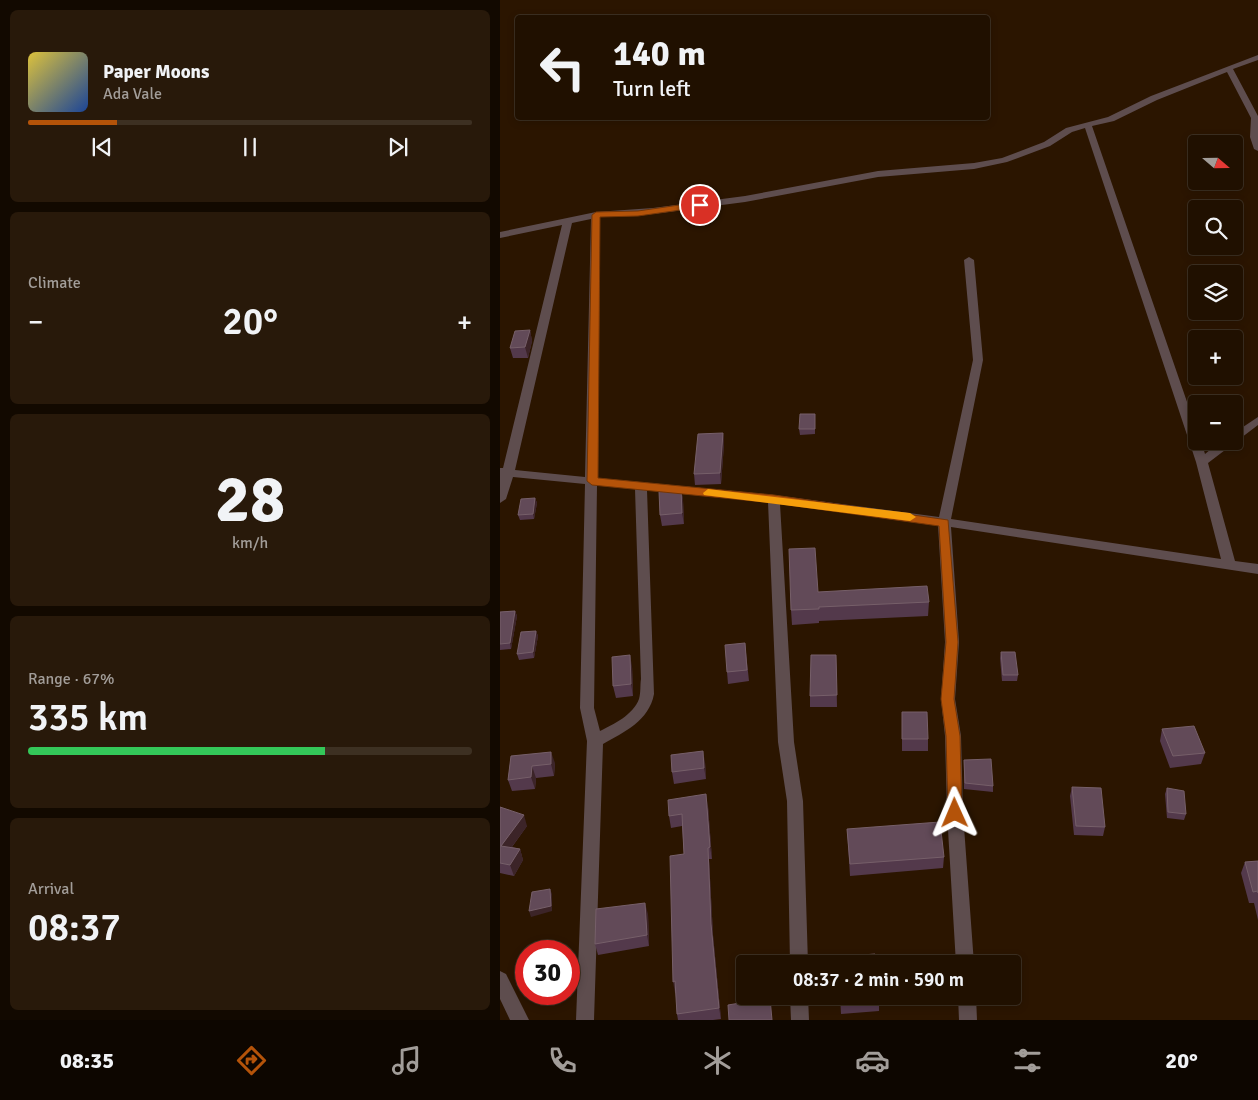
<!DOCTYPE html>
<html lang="en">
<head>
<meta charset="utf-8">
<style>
  :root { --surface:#201000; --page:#28190a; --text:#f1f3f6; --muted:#a29d99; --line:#3d3022; --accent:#b45309 }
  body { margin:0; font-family:Signika,sans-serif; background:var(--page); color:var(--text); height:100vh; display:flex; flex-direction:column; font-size:19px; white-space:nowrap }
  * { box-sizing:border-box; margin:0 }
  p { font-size:16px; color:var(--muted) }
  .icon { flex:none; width:28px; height:28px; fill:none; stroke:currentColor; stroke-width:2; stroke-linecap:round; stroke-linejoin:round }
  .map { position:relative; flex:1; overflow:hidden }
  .panel { display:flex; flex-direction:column; gap:10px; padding:10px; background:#120900; width:500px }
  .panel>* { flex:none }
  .banner { position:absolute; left:15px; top:15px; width:475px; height:105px; border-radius:5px; box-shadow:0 2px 8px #0003,0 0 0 1px var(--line); background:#201000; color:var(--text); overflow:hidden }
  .needle { width:32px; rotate:110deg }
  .tools { position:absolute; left:688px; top:135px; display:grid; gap:10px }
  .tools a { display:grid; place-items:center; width:55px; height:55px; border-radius:5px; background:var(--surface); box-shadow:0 2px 8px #0003,0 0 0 1px var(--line); font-size:25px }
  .speed { position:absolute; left:15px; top:940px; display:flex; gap:10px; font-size:25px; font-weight:700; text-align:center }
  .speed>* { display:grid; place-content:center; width:65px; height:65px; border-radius:50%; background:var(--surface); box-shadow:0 2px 8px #0003,0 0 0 1px var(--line); line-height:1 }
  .speed .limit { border:8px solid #d22; background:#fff; color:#111 }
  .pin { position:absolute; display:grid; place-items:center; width:42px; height:42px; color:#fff; margin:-21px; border:2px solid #fff; border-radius:50%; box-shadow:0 1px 5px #0007 }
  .me { position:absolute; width:55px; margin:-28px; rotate:359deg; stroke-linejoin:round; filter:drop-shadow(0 0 4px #0008) }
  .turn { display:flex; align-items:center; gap:18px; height:105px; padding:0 15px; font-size:22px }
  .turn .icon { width:65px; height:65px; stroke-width:2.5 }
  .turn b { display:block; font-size:35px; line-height:42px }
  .big { font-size:38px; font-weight:600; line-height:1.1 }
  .panel .tile { flex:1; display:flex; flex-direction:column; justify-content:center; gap:8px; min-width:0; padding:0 18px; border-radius:8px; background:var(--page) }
  .panel .dial { align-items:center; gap:0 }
  .dial b { font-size:65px; line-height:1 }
  .song { display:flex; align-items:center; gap:15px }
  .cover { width:60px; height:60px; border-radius:8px; background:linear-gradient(135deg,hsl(50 70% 55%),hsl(220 70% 35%)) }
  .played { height:5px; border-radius:2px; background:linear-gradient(90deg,var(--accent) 20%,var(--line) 20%) }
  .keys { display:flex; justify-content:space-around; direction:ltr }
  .heat { display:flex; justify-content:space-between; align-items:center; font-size:28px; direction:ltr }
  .charge { height:8px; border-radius:4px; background:linear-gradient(90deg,#34c759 67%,var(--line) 0) }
  .trip { position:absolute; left:236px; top:955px; width:285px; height:50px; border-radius:5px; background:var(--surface); box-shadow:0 2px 8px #0003,0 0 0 1px var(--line); font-weight:600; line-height:50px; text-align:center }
  .tab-bar { display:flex; height:80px; justify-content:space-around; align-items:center; background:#0d0600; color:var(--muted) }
  .tab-bar .icon { width:35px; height:35px }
  .tab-bar .selected { color:var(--accent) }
  .tab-bar b { font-size:22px; color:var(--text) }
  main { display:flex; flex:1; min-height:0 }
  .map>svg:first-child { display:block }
</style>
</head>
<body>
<main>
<section class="panel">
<div class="tile">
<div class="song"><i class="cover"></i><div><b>Paper Moons</b><p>Ada Vale</p></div></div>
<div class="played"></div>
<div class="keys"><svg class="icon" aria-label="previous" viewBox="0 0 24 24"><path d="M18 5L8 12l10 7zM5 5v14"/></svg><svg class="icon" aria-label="pause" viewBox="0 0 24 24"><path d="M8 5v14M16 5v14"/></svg><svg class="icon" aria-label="next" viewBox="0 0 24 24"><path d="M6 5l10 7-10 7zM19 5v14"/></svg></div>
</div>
<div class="tile"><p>Climate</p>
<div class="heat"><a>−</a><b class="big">20°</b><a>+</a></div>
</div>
<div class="tile dial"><b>28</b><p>km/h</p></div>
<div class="tile"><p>Range · 67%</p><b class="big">335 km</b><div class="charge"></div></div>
<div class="tile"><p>Arrival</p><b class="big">08:37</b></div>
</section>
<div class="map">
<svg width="758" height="1020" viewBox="0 0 758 1020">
  <rect width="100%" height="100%" fill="#2b1500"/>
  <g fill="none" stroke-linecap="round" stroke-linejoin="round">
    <path fill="#5e4d4e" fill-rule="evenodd" d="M 758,55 L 758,60 L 733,69 L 758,116 L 758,151 L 754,149 L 750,137 L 751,118 L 727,72 L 657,100 L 614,121 L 592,126 L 696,428 L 696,441 L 701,441 L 705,454 L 721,441 L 734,441 L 734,433 L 758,417 L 758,425 L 708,463 L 735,561 L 758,564 L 758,574 L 451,527 L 459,642 L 455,699 L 461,736 L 463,813 L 474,964 L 456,964 L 447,813 L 445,736 L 441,699 L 445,642 L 438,525 L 280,504 L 294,742 L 303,801 L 308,964 L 290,964 L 287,801 L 278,742 L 268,502 L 147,490 L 154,694 C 149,721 124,732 103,744 L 94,1020 L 76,1020 L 87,741 L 80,708 L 85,484 L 13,477 L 6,499 L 0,503 L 0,468 L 3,468 L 62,225 L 0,238 L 0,232 L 96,212 L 153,208 L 245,196 L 378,171 L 474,163 L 502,158 L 544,142 L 566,128 L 608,117 L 651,96 ZM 585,128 L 696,462 L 721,559 L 451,519 L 483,360 L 474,260 L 469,257 L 464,260 L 473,360 L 439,517 L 274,495 L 97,478 L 100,217 L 153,214 L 245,202 L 378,177 L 474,169 L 507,162 L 550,146 L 572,132 ZM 91,219 L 85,477 L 15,470 L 72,223 ZM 97,485 L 135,489 L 141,679 C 140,685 141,692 139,699 C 133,715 114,724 100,731 L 94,708 Z
      M 0,971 L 6,974 L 29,1020 L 10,1020 L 0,999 Z
      M 290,996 L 308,996 L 309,1020 L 291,1020 Z
      M 458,996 L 476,996 L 477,1020 L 459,1020 Z"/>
  </g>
  <path fill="#53394b" d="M 30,330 L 32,341 L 28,358 L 13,358 L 10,348 Z
    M 315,414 L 315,434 L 300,435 L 299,429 Z
    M 223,433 L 224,444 L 221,484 L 195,485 L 194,474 Z
    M 181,489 L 183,500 L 184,524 L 162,526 L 160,515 Z
    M 35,498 L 37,503 L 34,519 L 20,520 L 18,515 Z
    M 318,592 L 429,602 L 428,616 L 319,621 L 319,623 L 292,625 L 291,610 Z
    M 15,611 L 17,616 L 11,649 L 0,650 L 0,612 Z
    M 36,631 L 38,636 L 34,658 L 19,660 L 17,654 Z
    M 245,643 L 249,681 L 228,684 L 227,672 Z
    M 501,652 L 518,675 L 517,681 L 502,681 L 500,658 Z
    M 336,655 L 337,707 L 310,707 L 310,696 Z
    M 132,666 L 133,696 L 116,698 L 113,686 Z
    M 402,712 L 428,739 L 428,751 L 402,751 Z
    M 662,729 L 705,753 L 701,764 L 670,768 L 660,741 Z
    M 11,756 L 55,763 L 54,776 L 36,778 L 35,789 L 12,791 L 8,780 Z
    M 464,760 L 493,786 L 493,792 L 464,789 Z
    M 205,762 L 206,779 L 174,784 L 172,772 Z
    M 572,787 L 605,827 L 603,836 L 574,835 L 570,796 Z
    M 667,788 L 686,814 L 684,820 L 667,818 L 665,794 Z
    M 208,806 L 212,859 L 209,859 L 213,935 L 221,1019 L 213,1020 L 178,1020 L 177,1014 L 176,993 L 175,993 L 184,854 L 182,826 L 171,828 L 169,816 Z
    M 0,807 L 27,826 L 12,847 L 20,849 L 23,860 L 14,876 L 0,873 Z
    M 347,829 L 444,857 L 443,868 L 350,876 Z
    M 758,861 L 758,920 L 754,903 L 749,903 L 741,873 L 745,862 Z
    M 148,914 L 149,946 L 98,955 L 95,944 Z
    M 340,996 L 379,1000 L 379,1011 L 341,1014 Z"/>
  <path fill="#3c2428" d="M 30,330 L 32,341 L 28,358 L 25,347 Z
    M 223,433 L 224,444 L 221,484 L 220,473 Z
    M 181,489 L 183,500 L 184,524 L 182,513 Z
    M 35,498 L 37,503 L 34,519 L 33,514 Z
    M 15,611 L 17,616 L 11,649 L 10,643 Z
    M 36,631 L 38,636 L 34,658 L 33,652 Z
    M 130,655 L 132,666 L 133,696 L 131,684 Z
    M 203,751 L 205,762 L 206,779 L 204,768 Z
    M 51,752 L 55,763 L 54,776 L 51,764 Z
    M 32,766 L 36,778 L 35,789 L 31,777 Z
    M 206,794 L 208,806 L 212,859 L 210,847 Z
    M 24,815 L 27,826 L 5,856 L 1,846 Z
    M 208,848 L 209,859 L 213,935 L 221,1019 L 219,1008 L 211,924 Z
    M 20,849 L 23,860 L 14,876 L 10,865 Z
    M 50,889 L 52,894 L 52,911 L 31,917 L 29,911 Z
    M 145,903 L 148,914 L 149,946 L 147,935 Z
    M 175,981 L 178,992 L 175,993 L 173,982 Z"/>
  <path fill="#624a58" stroke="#765f69" d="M 30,330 L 25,347 L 10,348 L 15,331 Z
    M 300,414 L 315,414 L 315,429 L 299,429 Z
    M 223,433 L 220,473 L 194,474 L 198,434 Z
    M 181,489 L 182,513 L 160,515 L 159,491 Z
    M 35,498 L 33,514 L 18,515 L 21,499 Z
    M 315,548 L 318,592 L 427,586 L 429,602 L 319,607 L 319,609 L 291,610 L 289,549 Z
    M 15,611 L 10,643 L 0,644 L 0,612 Z
    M 36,631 L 33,652 L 17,654 L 21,632 Z
    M 245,643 L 247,670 L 227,672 L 225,645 Z
    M 501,652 L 515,652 L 518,675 L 503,675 Z
    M 130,655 L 131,684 L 113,686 L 112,657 Z
    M 311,655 L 336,655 L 337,695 L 310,696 Z
    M 402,712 L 427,712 L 428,739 L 402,739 Z
    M 694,726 L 705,753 L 673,756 L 662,729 Z
    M 203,751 L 204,768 L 172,772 L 171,755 Z
    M 51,752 L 51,764 L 32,766 L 31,777 L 8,780 L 11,756 Z
    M 491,759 L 493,786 L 465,783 L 464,760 Z
    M 572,787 L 601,788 L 605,827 L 576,826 Z
    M 667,788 L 684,791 L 686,814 L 668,812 Z
    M 206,794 L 210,847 L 208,848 L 211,924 L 219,1008 L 177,1014 L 175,981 L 173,982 L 170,856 L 184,854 L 182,814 L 169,816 L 168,800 Z
    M 0,807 L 24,815 L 1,846 L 20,849 L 10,865 L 0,863 Z
    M 440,822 L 444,857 L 350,864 L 347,829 Z
    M 758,861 L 758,893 L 758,891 L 753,892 L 745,862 Z
    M 50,889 L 51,906 L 29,911 L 32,892 Z
    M 145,903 L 147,935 L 95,944 L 96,909 Z
    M 375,954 L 376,964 L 338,964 L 338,957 Z
    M 340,996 L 379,996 L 379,1000 L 341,1003 Z
    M 270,998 L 272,1020 L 229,1020 L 228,1005 Z"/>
  <path fill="#b45309" stroke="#753606" d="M 200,202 L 202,203 L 202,207 L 138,216 L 100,217 L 98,478 L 274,495 L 448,520 L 458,642 L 454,699 L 460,736 L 462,813 L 460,817 L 455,819 L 450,817 L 448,813 L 446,736 L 441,699 L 446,642 L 439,526 L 274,503 L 92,485 L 87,481 L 92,215 L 96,212 L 138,211 Z"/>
  <path fill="#f59e0b" d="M 208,489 L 410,513 L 416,517 L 410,521 L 204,495 L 203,493 Z"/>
</svg>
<div class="tools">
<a><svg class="needle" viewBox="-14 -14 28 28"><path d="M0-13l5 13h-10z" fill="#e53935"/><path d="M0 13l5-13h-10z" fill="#a29d99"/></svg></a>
<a><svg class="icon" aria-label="search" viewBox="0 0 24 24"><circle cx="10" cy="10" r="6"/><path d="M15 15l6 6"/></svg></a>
<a><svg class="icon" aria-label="layers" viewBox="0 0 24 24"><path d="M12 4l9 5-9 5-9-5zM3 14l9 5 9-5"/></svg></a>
<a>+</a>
<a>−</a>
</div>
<div class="speed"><div class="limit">30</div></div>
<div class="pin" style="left:200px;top:205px;background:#d93025"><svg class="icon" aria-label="arrive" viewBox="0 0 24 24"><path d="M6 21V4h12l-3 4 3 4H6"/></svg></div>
<svg class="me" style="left:455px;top:813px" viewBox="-20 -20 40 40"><path d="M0-17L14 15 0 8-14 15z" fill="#b45309" stroke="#fff" stroke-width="4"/></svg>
<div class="trip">08:37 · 2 min · 590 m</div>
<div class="banner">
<div class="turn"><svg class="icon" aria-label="left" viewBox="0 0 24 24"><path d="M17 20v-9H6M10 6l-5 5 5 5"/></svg><div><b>140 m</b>Turn left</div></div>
</div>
</div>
</main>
<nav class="tab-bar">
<b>08:35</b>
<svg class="icon selected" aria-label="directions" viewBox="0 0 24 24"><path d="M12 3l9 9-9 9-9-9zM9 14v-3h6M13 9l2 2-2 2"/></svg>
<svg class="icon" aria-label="music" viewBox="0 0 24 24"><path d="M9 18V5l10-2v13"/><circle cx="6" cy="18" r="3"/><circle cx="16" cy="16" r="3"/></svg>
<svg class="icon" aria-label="phone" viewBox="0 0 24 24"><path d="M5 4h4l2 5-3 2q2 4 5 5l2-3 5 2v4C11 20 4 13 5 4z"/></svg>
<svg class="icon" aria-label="climate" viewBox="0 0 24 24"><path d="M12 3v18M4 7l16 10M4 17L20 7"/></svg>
<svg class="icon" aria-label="car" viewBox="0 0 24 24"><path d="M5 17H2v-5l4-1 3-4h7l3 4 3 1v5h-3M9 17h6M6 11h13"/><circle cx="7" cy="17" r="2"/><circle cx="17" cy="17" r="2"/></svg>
<svg class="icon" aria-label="filters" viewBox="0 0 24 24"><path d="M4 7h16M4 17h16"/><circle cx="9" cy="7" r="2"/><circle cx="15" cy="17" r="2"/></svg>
<b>20°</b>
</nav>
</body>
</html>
